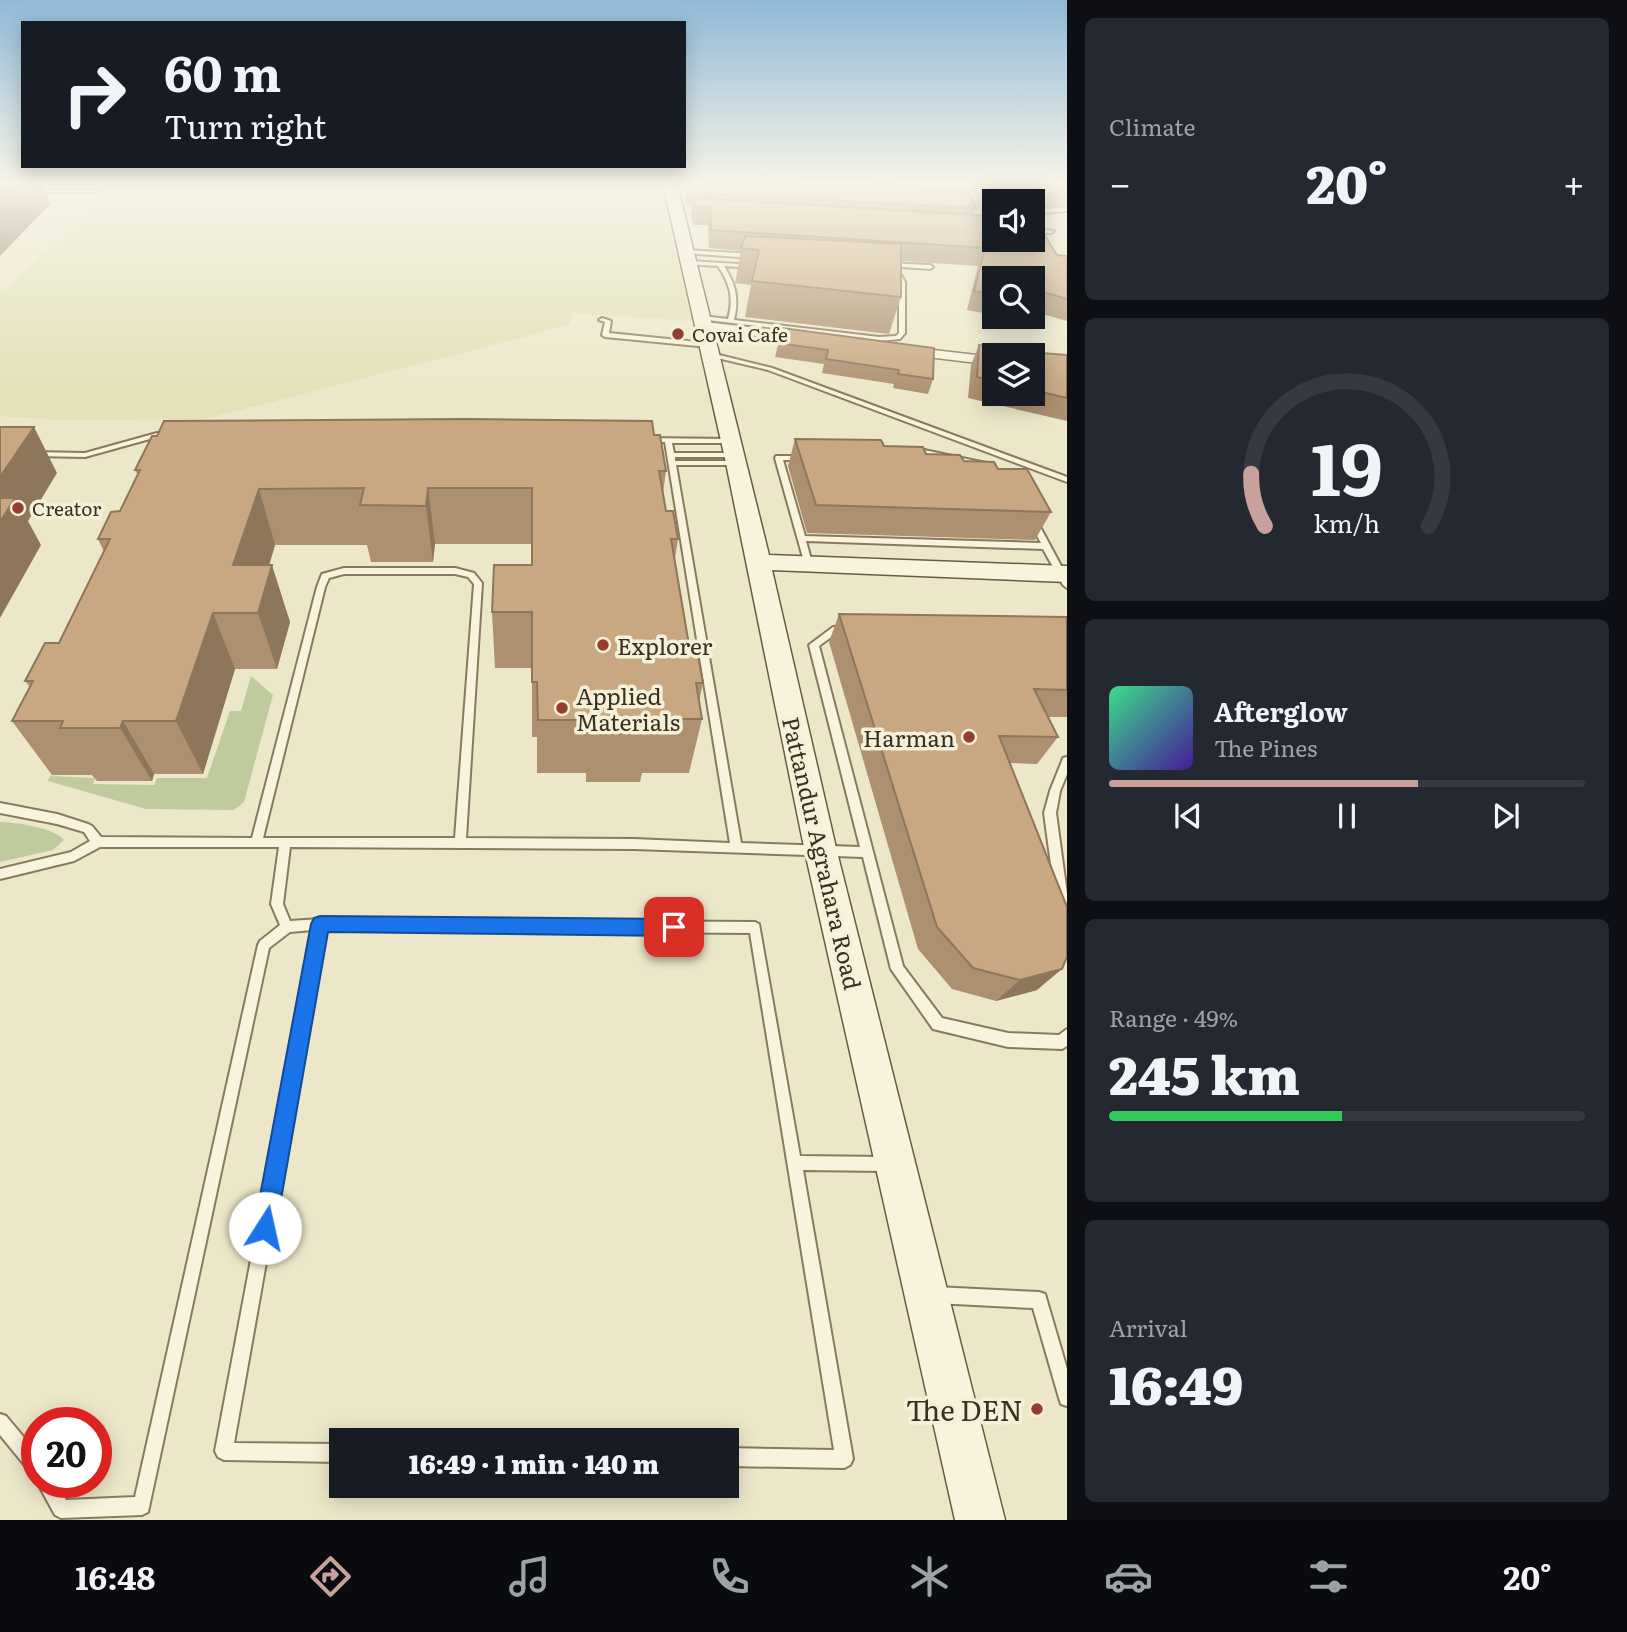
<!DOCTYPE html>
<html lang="en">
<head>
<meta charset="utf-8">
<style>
  :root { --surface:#171b24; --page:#242831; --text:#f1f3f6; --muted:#9ea1a6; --line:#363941; --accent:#c8a19d }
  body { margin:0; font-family:Literata,serif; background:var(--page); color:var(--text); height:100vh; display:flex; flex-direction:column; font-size:26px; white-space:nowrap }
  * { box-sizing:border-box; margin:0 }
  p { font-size:23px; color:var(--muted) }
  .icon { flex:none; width:38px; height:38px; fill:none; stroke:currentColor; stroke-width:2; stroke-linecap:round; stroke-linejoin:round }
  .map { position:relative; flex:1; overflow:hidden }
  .panel { display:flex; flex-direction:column; gap:18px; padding:18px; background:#0d0f14; width:560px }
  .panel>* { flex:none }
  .hud { position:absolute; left:21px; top:21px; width:665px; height:147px; border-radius:0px; box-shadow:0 4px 18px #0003; background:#171b24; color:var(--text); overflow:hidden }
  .tools { position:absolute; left:982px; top:189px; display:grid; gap:14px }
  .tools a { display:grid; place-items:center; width:63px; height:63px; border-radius:0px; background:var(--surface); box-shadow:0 4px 18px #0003; font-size:35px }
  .speed { position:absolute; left:21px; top:1407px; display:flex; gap:14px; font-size:35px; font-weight:700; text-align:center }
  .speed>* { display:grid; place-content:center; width:91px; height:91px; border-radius:50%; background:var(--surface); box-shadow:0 4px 18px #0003; line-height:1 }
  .speed .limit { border:10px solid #d22; background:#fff; color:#111 }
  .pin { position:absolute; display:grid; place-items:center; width:60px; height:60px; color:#fff; margin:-30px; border-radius:14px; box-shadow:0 4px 10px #0006 }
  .me { position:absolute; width:77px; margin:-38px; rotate:10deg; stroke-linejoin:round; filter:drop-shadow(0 0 5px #0008) }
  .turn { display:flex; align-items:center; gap:24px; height:147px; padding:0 28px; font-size:32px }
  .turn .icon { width:91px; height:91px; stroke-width:2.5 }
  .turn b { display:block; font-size:49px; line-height:60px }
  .big { font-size:52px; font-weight:800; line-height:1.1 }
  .panel .card { flex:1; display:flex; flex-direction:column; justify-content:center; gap:10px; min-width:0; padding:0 24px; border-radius:10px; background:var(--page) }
  .panel .dial { align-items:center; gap:0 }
  .dial svg { height:182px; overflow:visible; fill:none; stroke:var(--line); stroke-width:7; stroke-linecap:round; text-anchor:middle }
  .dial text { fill:var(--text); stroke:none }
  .song { display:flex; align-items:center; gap:21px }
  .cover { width:84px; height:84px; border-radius:10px; background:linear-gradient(135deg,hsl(150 70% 55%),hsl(260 70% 35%)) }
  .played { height:7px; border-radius:4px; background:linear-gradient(90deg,var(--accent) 65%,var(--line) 65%) }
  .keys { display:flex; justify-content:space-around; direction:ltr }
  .heat { display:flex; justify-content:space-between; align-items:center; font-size:38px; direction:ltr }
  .charge { height:10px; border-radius:5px; background:linear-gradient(90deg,#34c759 49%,var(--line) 0) }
  .trip { position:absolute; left:329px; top:1428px; width:410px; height:70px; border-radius:0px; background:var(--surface); box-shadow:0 4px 18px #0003; font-weight:800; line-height:70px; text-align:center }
  .menu { display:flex; height:112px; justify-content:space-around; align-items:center; background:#090b0e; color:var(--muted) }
  .menu .icon { width:49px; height:49px }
  .menu .on { color:var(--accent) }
  .menu b { font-size:32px; color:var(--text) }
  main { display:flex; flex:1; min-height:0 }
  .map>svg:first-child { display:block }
</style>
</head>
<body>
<main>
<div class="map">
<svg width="1067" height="1520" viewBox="0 0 1067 1520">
  <rect width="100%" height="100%" fill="#ede7c9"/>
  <path fill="#e2e1b7" d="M 125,184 L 658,184 L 692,321 L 572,313 L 570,325 L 205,419 L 59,420 L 0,416 L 0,292 Z"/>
  <path fill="#c0cb9d" d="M 251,676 L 273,695 L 244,802 L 234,810 L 146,809 L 48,781 L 50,776 L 95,778 L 93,784 L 154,785 L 157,778 L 207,778 L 230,711 L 241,711 Z
    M 0,822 C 15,822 55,828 64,840 L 53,850 L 0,862 Z"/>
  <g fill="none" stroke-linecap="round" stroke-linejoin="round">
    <g stroke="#887a5f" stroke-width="4">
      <path id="lane" d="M 102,184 L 107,184 L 96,192 L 33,192 L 31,191 L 33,190 L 95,190 Z
        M 982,184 L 987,184 L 1003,201 L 998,201 Z
        M 1067,207 L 1067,211 L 1032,214 L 1032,210 Z
        M 1032,228 L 1054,231 L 1051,233 L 1032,232 Z
        M 686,250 L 753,254 L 756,256 L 753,258 L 684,253 L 684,251 Z
        M 689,261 L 754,265 L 754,267 L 752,268 L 724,266 C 736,285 739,298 734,320 L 879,337 L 896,336 L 899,333 L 899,282 L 897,277 L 888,274 L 891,272 L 901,275 L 905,282 L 905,333 L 900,339 L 879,341 L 700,319 L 699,318 L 702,316 L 728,319 C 734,298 730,284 718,266 L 687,264 L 687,262 Z
        M 888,263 L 930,265 L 933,267 L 930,269 L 886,266 L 886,264 Z
        M 602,318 L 611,321 L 609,333 L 708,343 L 711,345 L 708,347 L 605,337 L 602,335 L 605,322 L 599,320 Z
        M 711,353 L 772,368 L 1067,477 L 1067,482 L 768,370 L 709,356 L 708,355 Z
        M 157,433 L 172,433 L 176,435 L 172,437 L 157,437 L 85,457 L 33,456 L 29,454 L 33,452 L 85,453 Z
        M 643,438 L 734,439 L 735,441 L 731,443 L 672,443 L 674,453 L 735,453 L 739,455 L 735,457 L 675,457 L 675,461 L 737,461 L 741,463 L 737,465 L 676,465 L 741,843 L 860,847 L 809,645 L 833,627 L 850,626 L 852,628 L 850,630 L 838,632 L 819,646 L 903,966 L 942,1018 L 1008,1033 L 1059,1035 L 1067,1029 L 1067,1046 L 1062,1049 L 1008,1047 L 933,1029 L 891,969 L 863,857 L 634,849 L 290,847 L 283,904 L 290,921 L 320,919 L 755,922 L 759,924 L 800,1156 L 886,1157 L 891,1159 L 893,1164 L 891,1169 L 886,1171 L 803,1170 L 853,1459 L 850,1465 L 844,1468 L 726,1466 L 726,1448 L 834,1450 L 750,933 L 325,930 L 234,1443 L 341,1444 L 341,1462 L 224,1460 L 218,1457 L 215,1451 L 313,930 L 290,932 L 269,948 L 148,1512 L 142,1515 L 61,1518 L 55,1515 L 37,1482 L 56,1482 L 66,1500 L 135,1497 L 258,945 L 260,941 L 280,925 L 271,904 L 279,847 L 100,847 L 74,861 L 0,879 L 0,869 L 71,852 L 90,841 L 84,832 L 57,824 L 0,813 L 0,803 L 57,814 L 88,824 L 92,826 L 101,837 L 252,838 L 317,587 L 322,574 L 344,568 L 455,568 L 474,573 L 482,583 L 466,838 L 634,839 L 730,843 L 665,442 L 643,442 ZM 344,574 L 455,574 L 468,577 L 474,584 L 455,838 L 263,838 L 325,587 L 329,578 Z
        M 924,450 L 986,463 L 990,465 L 986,467 L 927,454 L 924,454 Z
        M 776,456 L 803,456 L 807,458 L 803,460 L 783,460 L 805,536 L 1041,543 L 1029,521 L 1033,518 L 1037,521 L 1067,577 L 1067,588 L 1063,585 L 1043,549 L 806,541 L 812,563 L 811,565 L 805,565 L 775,458 Z
        M 1067,757 L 1067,774 L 1060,791 L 1056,813 L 1067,894 L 1067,903 L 1062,906 L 1058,905 L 1056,901 L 1044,813 L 1050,791 L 1062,761 L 1063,758 Z
        M 935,1287 L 1039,1292 L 1045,1294 L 1067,1369 L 1067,1406 L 1061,1404 L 1059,1398 L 1033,1308 L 935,1303 L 929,1301 L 927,1295 L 929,1289 Z
        M 0,1414 L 6,1416 L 37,1453 L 37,1476 L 31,1473 L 0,1435 Z"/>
    </g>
    <g stroke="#887a5f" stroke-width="3">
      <path id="street" d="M 704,322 L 806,334 L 812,338 L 806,342 L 700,329 L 698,326 Z
        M 907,347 L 994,357 L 994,365 L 902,354 L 900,351 Z"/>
    </g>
    <g stroke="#6a5b42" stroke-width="3">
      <path id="secondary" d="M 663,184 L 677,184 L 769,555 L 1067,566 L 1067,582 L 772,570 L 837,852 L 1005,1520 L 955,1520 L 805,852 L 726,463 Z"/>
    </g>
    <use href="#lane" fill="#f8f3dc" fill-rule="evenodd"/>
    <use href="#street" fill="#f8f3dc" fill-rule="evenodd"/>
    <use href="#secondary" fill="#f8f3dc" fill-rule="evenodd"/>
  </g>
  <path fill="#ad906f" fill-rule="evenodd" d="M 684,184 L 797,184 L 825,186 L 825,184 L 895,184 L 897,187 L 976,208 L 973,215 L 1057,255 L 1067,256 L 1067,321 L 1032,311 L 1032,278 L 994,278 L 994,315 L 967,310 L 978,266 L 901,261 L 901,297 L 889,334 L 745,317 L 751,285 L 735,283 L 741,251 L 709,248 L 708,225 L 693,225 L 691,216 L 692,207 L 689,207 L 686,201 Z
    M 1005,184 L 1067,184 L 1067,205 L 1038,207 L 1032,203 L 1032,201 L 1030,201 Z
    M 782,328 L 933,379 L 928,394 L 893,388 L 894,384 L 822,373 L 824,364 L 775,357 Z
    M 979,345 L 1067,355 L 1067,421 L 968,398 L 971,365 ZM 994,355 L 1032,355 L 1032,394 L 994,394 Z
    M 654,435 L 666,471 L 663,493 L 666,511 L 678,539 L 675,558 L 689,645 L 703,683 L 699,702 L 702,719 L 689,773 L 642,773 L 640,782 L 586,782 L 586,773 L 537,773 L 537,737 L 532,737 L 532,668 L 495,668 L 492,612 L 532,565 L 532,544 L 435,544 L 433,562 L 371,562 L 367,545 L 275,545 L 269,565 L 290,622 L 277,669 L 235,669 L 203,774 L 154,774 L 152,781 L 97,781 L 92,775 L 52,775 L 12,721 L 30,687 L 25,681 L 59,643 L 104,552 L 98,539 L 120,511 L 138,475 L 135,470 Z
    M 795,439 L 926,454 L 998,469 L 1051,512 L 1035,540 L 807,533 L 788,466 Z
    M 839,614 L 1067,617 L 1067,717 L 1048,717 L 1058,737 L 1037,764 L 1010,763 L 1037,990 L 996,1001 L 952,989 L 918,949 L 829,642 Z"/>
  <path fill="#8d765a" d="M 0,184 L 42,184 L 50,204 L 0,256 Z
    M 34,427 L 57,473 L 28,521 L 41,545 L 0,618 L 0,477 Z
    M 428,488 L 435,544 L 433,562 L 426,506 Z
    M 259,489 L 275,545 L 255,613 L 233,565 Z
    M 272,565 L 290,622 L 277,669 L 258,613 Z
    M 213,613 L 235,669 L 203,774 L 176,721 Z
    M 123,721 L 154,774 L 152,781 L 120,728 Z
    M 1062,969 L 1037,990 L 996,1001 L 1020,980 Z"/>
  <path fill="#c9a881" stroke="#8d765a" stroke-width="2" d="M 687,184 L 797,184 L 874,190 L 879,186 L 878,184 L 895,184 L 897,187 L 969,192 L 976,208 L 691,193 L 687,187 Z
    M 693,198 L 994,216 L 994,240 L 1032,240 L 1032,218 L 1034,218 L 1057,255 L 1067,256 L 1067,299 L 1032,289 L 1032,278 L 994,278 L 994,295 L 974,291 L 985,248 L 711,230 L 710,207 L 695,207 Z
    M 745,236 L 901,244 L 901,297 L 752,281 L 759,250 L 741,248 Z
    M 782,328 L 934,348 L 933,379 L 898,374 L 899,370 L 826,359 L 828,350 L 778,343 Z
    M 979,345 L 1002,348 L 1012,346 L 1041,353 L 1067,355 L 1067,398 L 1032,390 L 1032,355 L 994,355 L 994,381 L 977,377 Z
    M 465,419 L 652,421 L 654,435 L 660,435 L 666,471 L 659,471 L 666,511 L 673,511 L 678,539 L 671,539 L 689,645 L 696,645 L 703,683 L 696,683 L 702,719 L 648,719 L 649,729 L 590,729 L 590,720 L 538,720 L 537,682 L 532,682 L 532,612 L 492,612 L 494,565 L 532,565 L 532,488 L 428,488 L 426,506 L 360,505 L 364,488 L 259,489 L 233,565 L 272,565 L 258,613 L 213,613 L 176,721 L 123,721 L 120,728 L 60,728 L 63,721 L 12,721 L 33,681 L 25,681 L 45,643 L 59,643 L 110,539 L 98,539 L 111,512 L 120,511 L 140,470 L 135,470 L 152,436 L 157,436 L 164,421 Z
    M 0,427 L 34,427 L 0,477 Z
    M 795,439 L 881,440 L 884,446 L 923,447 L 926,454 L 960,455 L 964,461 L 994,462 L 998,469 L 1027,469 L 1051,512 L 816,505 Z
    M 0,498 L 15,498 L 0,522 Z
    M 839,614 L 1067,617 L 1067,690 L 1034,689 L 1058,737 L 999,736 L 1067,907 L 1067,957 L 1062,969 L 1020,980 L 973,968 L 937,927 Z"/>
  <linearGradient id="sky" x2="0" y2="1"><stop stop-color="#8fb9d7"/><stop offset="0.46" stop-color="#f7f4e7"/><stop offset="1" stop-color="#f7f4e7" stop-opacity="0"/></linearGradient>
  <rect width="1067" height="397" fill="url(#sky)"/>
  <path fill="#1a73e8" stroke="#114b97" stroke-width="2" d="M 320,916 L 674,919 L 680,921 L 683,927 L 680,933 L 674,936 L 328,932 L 276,1228 L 273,1237 L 265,1240 L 257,1237 L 254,1228 L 311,924 L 314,918 Z"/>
  <g fill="#953d31" stroke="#f4f0d9" stroke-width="2.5">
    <circle cx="678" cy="334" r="7"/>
    <circle cx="18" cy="508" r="7"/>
    <circle cx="603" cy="645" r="7"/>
    <circle cx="562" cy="708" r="7"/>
    <circle cx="969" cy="737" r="7"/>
    <circle cx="1037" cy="1409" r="7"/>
  </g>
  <g text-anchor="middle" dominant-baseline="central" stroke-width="7" stroke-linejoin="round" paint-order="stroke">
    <g font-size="19" fill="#3a3021" stroke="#f4f0d9" text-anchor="start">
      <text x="692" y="334">Covai Cafe</text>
      <text x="32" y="508">Creator</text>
    </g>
    <g font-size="23" fill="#3a3021" stroke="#f4f0d9" text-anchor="start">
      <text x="617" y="645">Explorer</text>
      <text x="576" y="695">Applied<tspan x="576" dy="26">Materials</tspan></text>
      <text x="955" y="737" text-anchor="end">Harman</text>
    </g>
    <g font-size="23" fill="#3a3021" stroke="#f4f0d9">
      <text transform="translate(823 853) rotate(77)">Pattandur Agrahara Road</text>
    </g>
    <g font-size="28" fill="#3a3021" stroke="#f4f0d9" text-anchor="end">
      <text x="1023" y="1409">The DEN</text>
    </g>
  </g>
</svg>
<div class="tools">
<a><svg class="icon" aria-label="sound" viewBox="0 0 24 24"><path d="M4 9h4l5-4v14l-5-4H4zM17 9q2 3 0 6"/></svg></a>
<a><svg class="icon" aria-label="search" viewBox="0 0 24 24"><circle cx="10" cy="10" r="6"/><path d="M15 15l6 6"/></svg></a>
<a><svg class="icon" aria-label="layers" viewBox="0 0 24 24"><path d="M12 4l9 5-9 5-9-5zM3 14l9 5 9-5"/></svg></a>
</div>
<div class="speed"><div class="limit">20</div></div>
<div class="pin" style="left:674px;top:927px;background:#d93025"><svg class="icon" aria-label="arrive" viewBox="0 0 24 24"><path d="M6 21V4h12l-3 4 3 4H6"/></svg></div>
<svg class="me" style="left:265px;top:1228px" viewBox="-20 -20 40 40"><circle r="19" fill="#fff"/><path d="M0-13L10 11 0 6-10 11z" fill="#1a73e8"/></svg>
<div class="trip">16:49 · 1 min · 140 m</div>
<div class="hud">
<div class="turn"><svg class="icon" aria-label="right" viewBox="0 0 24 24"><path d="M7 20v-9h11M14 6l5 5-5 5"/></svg><div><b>60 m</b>Turn right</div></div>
</div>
</div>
<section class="panel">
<div class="card"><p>Climate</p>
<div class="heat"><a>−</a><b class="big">20°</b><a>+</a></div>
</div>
<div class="card dial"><svg viewBox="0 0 100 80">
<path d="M14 69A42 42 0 1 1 86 69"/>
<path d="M14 69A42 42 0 0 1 8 46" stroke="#c8a19d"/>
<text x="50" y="56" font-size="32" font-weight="700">19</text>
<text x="50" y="72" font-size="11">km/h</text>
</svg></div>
<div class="card">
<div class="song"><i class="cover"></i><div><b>Afterglow</b><p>The Pines</p></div></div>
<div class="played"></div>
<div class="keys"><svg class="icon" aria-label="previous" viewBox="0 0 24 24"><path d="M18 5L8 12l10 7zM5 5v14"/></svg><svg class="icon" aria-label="pause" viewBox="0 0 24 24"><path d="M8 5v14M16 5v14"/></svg><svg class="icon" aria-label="next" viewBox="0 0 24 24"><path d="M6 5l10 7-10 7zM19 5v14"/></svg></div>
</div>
<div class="card"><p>Range · 49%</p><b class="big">245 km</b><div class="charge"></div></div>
<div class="card"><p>Arrival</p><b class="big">16:49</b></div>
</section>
</main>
<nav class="menu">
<b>16:48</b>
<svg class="icon on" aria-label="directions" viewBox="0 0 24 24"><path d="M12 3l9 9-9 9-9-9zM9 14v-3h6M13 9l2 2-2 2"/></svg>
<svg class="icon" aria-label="music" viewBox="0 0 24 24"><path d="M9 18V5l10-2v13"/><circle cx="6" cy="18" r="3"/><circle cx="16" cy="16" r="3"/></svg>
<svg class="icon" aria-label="phone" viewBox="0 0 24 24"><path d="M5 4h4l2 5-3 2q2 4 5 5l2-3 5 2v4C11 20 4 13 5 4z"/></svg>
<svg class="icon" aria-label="climate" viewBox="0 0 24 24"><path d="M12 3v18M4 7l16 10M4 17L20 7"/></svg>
<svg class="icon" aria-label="car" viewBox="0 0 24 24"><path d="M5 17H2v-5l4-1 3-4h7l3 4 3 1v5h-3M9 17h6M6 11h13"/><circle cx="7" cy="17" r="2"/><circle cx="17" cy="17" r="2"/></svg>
<svg class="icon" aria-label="filters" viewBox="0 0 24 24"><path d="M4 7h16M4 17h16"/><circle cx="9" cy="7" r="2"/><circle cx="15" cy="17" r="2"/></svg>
<b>20°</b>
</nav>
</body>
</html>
